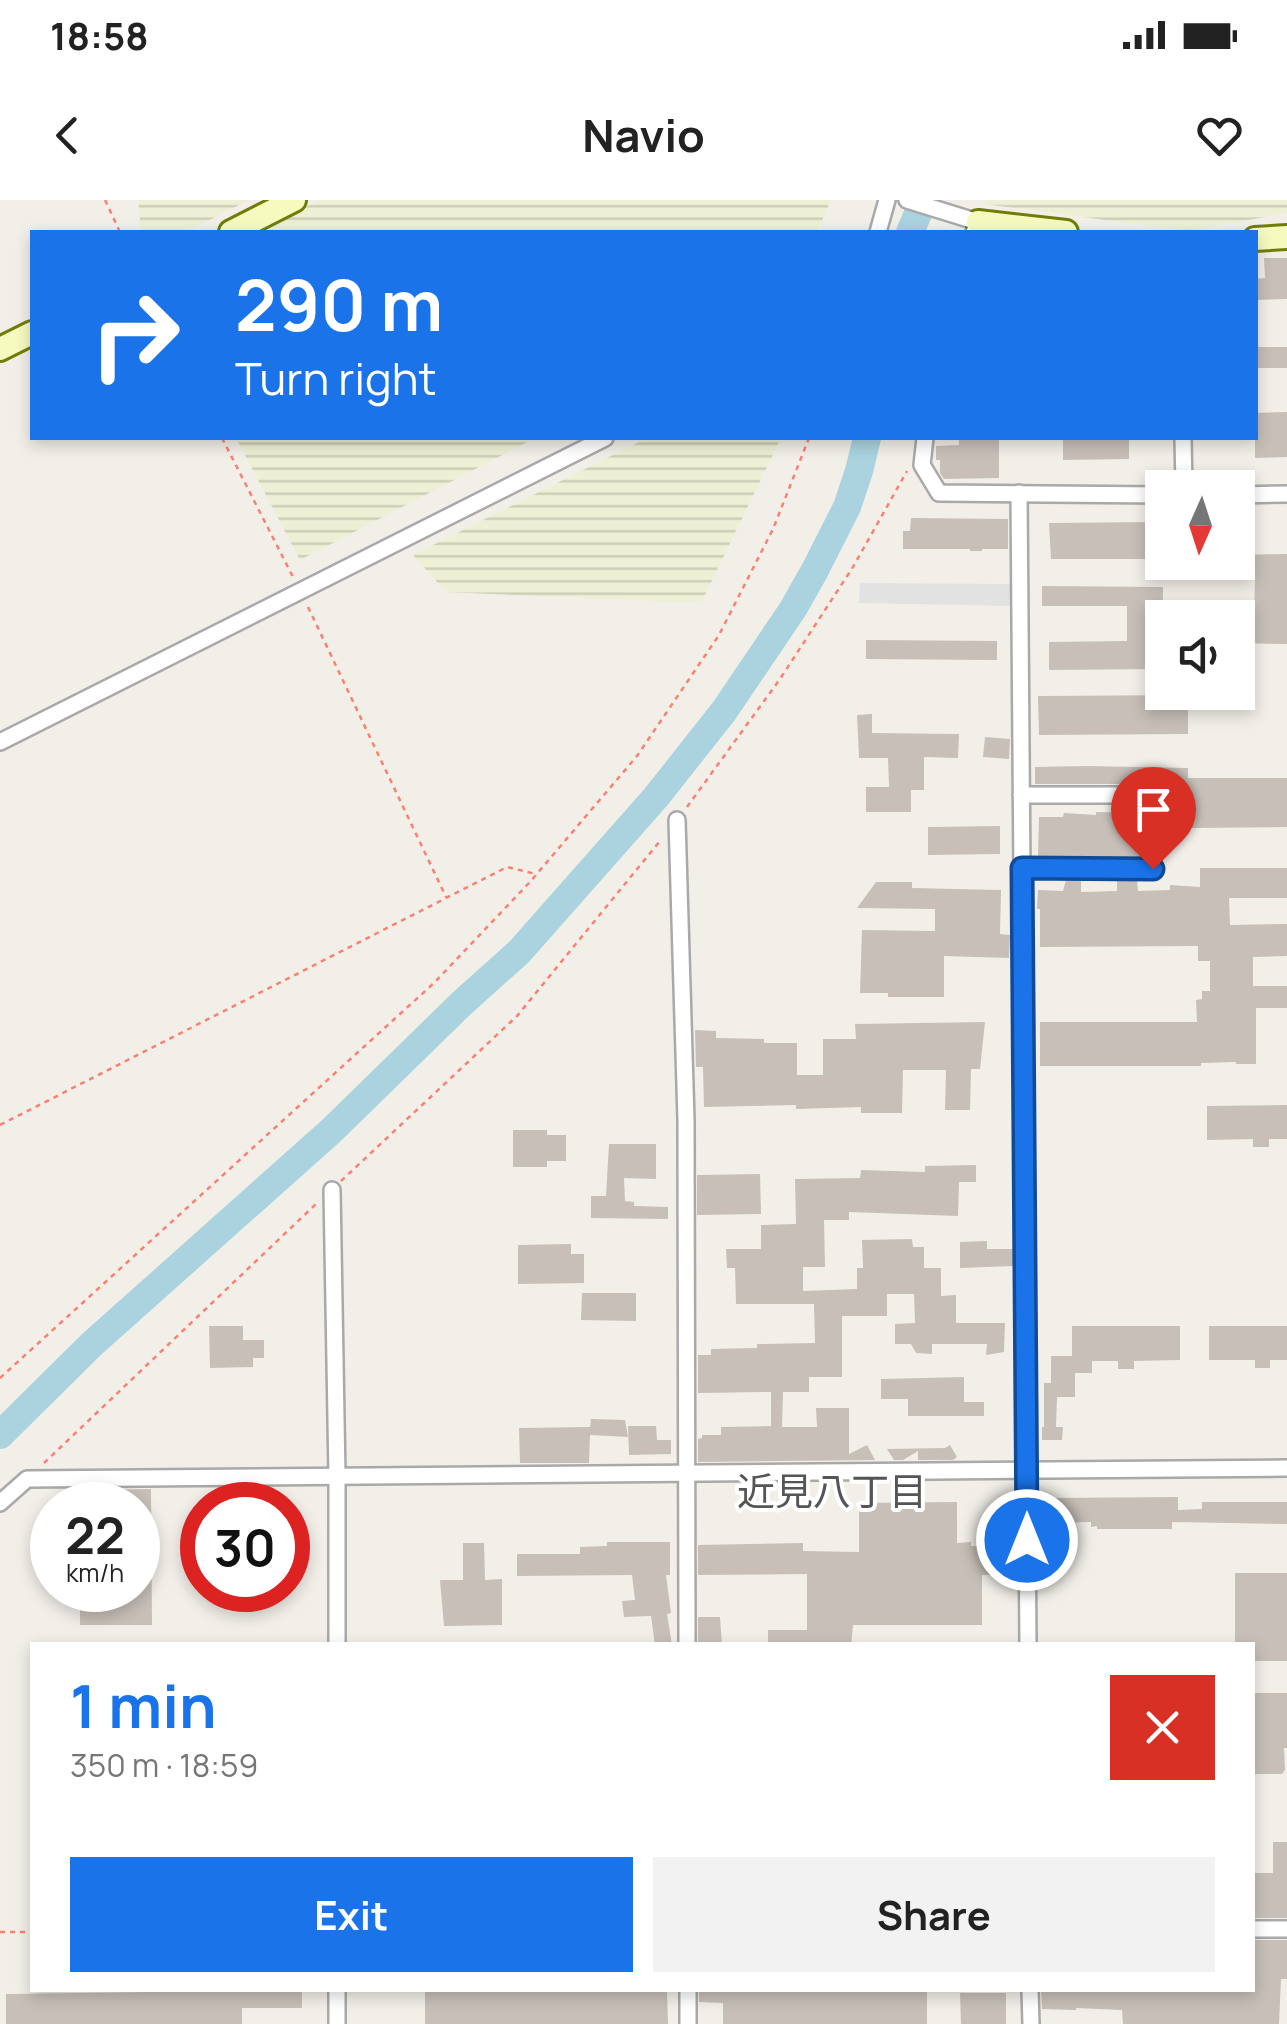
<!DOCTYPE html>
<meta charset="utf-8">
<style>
:root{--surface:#fff;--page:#f2f2f2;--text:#222;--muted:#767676;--accent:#1a73e8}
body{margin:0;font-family:Manrope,"Noto Sans JP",sans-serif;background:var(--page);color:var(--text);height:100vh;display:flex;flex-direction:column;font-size:38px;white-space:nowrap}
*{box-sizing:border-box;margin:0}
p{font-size:32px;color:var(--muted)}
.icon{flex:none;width:55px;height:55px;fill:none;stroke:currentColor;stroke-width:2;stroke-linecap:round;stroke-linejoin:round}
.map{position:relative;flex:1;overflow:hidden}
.sheet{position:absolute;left:30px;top:1442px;width:1225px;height:350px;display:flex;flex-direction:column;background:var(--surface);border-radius:0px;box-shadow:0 5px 15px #0003}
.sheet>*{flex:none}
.top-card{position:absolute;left:30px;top:30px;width:1228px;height:210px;border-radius:0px;box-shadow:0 5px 15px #0003;background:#1a73e8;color:#fff;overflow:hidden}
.needle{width:65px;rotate:183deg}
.buttons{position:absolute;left:1145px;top:270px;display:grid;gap:20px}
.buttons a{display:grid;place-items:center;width:110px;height:110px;border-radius:0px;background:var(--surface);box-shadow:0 5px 15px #0003;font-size:50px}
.speed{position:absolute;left:30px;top:1282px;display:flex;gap:20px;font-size:50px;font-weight:700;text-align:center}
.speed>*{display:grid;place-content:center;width:130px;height:130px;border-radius:50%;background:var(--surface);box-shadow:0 5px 15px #0003;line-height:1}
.speed small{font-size:25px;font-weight:400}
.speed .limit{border:15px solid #d22;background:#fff;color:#111}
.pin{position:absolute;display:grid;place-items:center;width:85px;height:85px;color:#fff;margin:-102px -42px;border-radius:50% 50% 50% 0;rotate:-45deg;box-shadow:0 0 10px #0007}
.pin .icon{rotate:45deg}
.me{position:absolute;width:110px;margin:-55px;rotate:0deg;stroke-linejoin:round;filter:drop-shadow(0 0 8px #0008)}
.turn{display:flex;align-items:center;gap:35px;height:210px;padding:0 40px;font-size:45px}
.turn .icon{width:130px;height:130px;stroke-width:2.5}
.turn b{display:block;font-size:70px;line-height:85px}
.round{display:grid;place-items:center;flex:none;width:105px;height:105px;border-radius:0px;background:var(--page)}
.summary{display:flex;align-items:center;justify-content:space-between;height:170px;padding:0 40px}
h1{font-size:60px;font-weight:700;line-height:75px;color:var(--accent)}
.action{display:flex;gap:20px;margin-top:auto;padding:20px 40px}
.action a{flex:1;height:115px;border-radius:0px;background:var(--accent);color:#fff;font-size:40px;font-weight:700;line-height:115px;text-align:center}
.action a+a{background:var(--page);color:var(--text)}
.status{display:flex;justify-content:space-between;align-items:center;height:70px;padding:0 50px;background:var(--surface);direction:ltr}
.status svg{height:28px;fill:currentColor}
header{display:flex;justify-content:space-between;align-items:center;height:130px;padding:0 40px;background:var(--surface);font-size:45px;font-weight:700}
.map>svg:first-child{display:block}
.farmland{fill:url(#farmland-rules)}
.parking{fill:#e2e2e2}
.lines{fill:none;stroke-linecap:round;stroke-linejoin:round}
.river{stroke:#aad3df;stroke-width:28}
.building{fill:#c7bfb8}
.street-casing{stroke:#a9a9a9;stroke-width:20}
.secondary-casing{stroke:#707d05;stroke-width:28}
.path{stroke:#fa8072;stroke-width:2.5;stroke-dasharray:5 5;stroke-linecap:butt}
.street{stroke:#fff;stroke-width:15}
.secondary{stroke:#f7fabf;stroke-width:22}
.route-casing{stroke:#114b97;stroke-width:25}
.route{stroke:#1a73e8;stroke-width:18}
.labels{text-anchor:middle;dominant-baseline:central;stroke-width:8;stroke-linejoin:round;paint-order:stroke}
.neighbourhood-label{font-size:38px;fill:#555;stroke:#fff}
</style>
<div class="status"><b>18:58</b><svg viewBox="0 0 49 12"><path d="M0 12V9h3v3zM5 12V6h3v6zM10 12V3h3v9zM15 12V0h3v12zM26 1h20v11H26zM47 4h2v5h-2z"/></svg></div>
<header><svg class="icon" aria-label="back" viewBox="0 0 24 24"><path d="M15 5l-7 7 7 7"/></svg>Navio<svg class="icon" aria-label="heart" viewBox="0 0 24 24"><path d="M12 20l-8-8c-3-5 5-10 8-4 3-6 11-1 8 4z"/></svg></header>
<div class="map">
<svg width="1287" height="1824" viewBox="0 0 1287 1824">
<defs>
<pattern id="farmland-rules" width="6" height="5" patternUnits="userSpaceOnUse" patternTransform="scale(2.5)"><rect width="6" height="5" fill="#eef0d5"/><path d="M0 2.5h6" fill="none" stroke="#ccceb7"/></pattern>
</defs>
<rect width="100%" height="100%" fill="#f2efe9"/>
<g class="farmland">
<path d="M 138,0 L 249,0 L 186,32 L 141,32 Z"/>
<path d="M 320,0 L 831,0 L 817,32 L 252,32 Z"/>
<path d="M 985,0 L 1287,0 L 1287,13 L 1188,31 L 984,4 Z"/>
<path d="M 236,238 L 535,238 L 300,360 Z"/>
<path d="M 647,238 L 781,238 L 701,403 L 446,392 L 413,355 Z"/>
</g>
<path class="parking" d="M 860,383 L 1012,384 L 1012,406 L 859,403 Z"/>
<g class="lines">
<g class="river">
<path d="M 910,32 L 924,0"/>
<path d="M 0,1235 L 92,1144 L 331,931 L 461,804 L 519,752 L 656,597 L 724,511 L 793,409 L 815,370 L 847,307 L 859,271 L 867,238"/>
</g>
</g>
<g class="building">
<path d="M 1264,58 L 1287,58 L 1287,99 L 1255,100 L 1255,79 L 1265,78 Z"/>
<rect x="1255" y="147" width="32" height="21"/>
<path d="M 1287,212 L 1287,257 L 1255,258 L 1255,213 Z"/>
<path d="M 959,238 L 999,238 L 999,278 L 944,279 L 940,273 L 940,260 L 936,260 L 936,246 L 959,245 Z"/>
<path d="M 1063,238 L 1129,238 L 1129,259 L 1063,260 Z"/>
<path d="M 911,318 L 1008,319 L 1008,349 L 982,349 L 982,351 L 970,351 L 970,349 L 903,349 L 903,331 L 910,331 Z"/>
<path d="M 1154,322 L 1154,329 L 1160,329 L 1162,359 L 1051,359 L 1049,323 Z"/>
<path d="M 1287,354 L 1287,444 L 1238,443 L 1238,422 L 1254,422 L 1255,376 L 1215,375 L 1215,362 L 1238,362 L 1238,355 Z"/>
<path d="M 1042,386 L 1163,387 L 1162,469 L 1049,470 L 1049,442 L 1127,441 L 1127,406 L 1042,406 Z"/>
<path d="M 866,440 L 997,441 L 997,460 L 866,459 Z"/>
<path d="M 1188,495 L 1188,534 L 1039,535 L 1038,496 Z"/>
<path d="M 872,514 L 872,533 L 959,534 L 958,558 L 924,557 L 924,590 L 911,590 L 911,612 L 866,612 L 866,587 L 889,587 L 888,558 L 859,558 L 857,515 Z"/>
<path d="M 985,537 L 1010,539 L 1009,559 L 983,557 Z"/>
<path d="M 1087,566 L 1188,568 L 1188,578 L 1287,578 L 1287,627 L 1190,628 L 1190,632 L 1164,631 L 1166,587 L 1153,584 L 1035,584 L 1035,567 Z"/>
<path d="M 1096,612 L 1142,613 L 1142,658 L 1038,658 L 1039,617 L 1063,617 L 1064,613 L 1096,615 Z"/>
<path d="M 1000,626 L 1000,654 L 928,655 L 928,627 Z"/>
<path d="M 1200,668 L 1287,668 L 1287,698 L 1229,698 L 1230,725 L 1287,724 L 1287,756 L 1253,757 L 1253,786 L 1287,786 L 1287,808 L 1256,808 L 1256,864 L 1236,864 L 1236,862 L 1201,863 L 1201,866 L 1040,866 L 1040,822 L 1197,822 L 1196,800 L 1202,799 L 1202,791 L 1210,791 L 1210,761 L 1198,761 L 1198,746 L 1040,747 L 1040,709 L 1037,709 L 1038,690 L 1063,691 L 1066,680 L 1081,680 L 1081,692 L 1117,691 L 1117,680 L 1137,680 L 1138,691 L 1170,690 L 1170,685 L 1200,687 Z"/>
<path d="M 876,682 L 912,682 L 912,688 L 1001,690 L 1000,734 L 1010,735 L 1009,758 L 944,756 L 944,797 L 888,797 L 888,793 L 860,793 L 862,730 L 935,731 L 935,709 L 857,708 Z"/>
<path d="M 985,822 L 980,869 L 971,869 L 970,910 L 945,910 L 946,870 L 903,870 L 902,913 L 861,913 L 861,907 L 796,909 L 796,905 L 704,907 L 703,867 L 696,867 L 695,830 L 716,831 L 716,838 L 764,839 L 764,843 L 797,843 L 797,875 L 823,875 L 823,839 L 856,839 L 855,824 Z"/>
<path d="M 1287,905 L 1287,939 L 1269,939 L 1269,947 L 1253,947 L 1253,939 L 1207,940 L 1207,906 Z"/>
<path d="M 513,930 L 547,930 L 547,935 L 566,935 L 566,961 L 547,961 L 547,967 L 513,967 Z"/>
<path d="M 609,944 L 656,944 L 656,979 L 624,978 L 625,1001 L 634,1002 L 634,1006 L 668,1007 L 668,1019 L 591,1018 L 591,996 L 606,996 Z"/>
<path d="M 976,965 L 976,982 L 959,982 L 958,1016 L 849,1012 L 849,1020 L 824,1020 L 825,1067 L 803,1067 L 803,1091 L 857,1089 L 857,1068 L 863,1068 L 862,1040 L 912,1039 L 913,1047 L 924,1047 L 924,1068 L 941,1068 L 941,1096 L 956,1095 L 956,1123 L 1005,1123 L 1004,1152 L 986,1155 L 987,1144 L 932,1144 L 932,1154 L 916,1153 L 911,1144 L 895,1144 L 895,1124 L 915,1123 L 914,1094 L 887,1094 L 887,1116 L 842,1116 L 842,1177 L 809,1177 L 809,1192 L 783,1192 L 782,1227 L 817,1227 L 816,1208 L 849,1208 L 849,1254 L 867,1245 L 875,1260 L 698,1262 L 698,1239 L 702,1238 L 702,1235 L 721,1235 L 721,1227 L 771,1226 L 771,1192 L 698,1193 L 698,1155 L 711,1155 L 711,1149 L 757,1148 L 757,1144 L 815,1143 L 814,1104 L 736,1104 L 735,1068 L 727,1068 L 726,1049 L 761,1049 L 761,1025 L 796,1024 L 795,979 L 860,978 L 861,970 L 925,972 L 925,966 Z"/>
<path d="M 760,974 L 761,1014 L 697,1015 L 697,975 Z"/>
<path d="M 987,1041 L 987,1049 L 1014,1049 L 1014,1066 L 960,1068 L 960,1042 Z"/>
<path d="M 571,1044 L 571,1054 L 584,1054 L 584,1083 L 518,1084 L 518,1045 Z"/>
<path d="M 582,1093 L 636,1093 L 636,1121 L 581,1120 Z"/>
<path d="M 209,1126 L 243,1126 L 243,1140 L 264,1140 L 264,1158 L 253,1158 L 253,1167 L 210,1168 Z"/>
<path d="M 1072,1126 L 1180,1126 L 1180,1160 L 1134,1161 L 1134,1169 L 1118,1169 L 1118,1161 L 1092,1161 L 1092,1173 L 1075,1173 L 1075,1197 L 1057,1197 L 1056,1227 L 1063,1227 L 1062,1240 L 1042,1240 L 1042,1227 L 1044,1227 L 1044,1183 L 1051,1183 L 1051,1156 L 1072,1156 Z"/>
<path d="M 1209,1126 L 1287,1126 L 1287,1160 L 1270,1160 L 1270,1168 L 1255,1168 L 1255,1160 L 1209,1160 Z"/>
<path d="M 964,1177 L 964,1202 L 984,1202 L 984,1216 L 908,1216 L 908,1199 L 881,1199 L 881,1179 Z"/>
<path d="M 591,1219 L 625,1220 L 628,1237 L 590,1235 L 589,1263 L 520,1263 L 519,1228 L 590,1227 Z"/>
<path d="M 628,1226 L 656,1226 L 657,1240 L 671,1240 L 671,1254 L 629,1255 Z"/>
<path d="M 950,1245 L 957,1257 L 953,1260 L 918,1260 L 918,1251 L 903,1260 L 894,1260 L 887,1249 L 945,1248 Z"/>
<path d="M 151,1289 L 152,1425 L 80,1425 L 80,1410 L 90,1410 L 90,1393 L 95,1393 L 94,1390 L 138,1390 L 138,1305 L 66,1305 L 65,1290 Z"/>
<path d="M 1178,1297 L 1178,1310 L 1202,1309 L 1202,1302 L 1287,1302 L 1287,1324 L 1172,1322 L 1172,1329 L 1097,1329 L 1097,1326 L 1091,1327 L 1091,1322 L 1041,1323 L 1041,1310 L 1047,1310 L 1047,1298 Z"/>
<path d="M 957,1302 L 957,1343 L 971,1342 L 971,1346 L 991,1347 L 991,1353 L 1009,1353 L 1009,1375 L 982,1375 L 982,1425 L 853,1425 L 851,1445 L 768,1445 L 768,1430 L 807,1430 L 807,1374 L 698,1375 L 698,1345 L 803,1343 L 803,1351 L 859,1352 L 859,1303 Z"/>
<path d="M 607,1342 L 670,1342 L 670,1375 L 666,1375 L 671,1413 L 667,1414 L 672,1445 L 655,1445 L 651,1416 L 624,1417 L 622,1401 L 635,1400 L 632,1375 L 517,1376 L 517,1354 L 580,1354 L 580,1347 L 607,1346 Z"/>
<path d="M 463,1343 L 484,1343 L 485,1380 L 502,1379 L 502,1425 L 444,1426 L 440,1380 L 463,1380 Z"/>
<path d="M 1235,1373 L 1287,1373 L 1287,1461 L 1252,1461 L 1252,1445 L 1235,1445 Z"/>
<path d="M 698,1417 L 720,1417 L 722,1445 L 698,1445 Z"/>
<path d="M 1252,1493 L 1287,1493 L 1287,1548 L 1284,1548 L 1285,1570 L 1282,1574 L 1252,1574 Z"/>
<path d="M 1273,1642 L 1287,1642 L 1287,1718 L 1252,1718 L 1252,1673 L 1273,1673 Z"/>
<path d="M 1252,1740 L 1287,1740 L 1287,1779 L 1281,1779 L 1279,1824 L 1123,1824 L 1122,1810 L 1076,1808 L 1076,1810 L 1042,1809 L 1041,1790 L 1252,1792 Z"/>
<path d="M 302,1790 L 302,1808 L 242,1808 L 242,1824 L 6,1824 L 6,1794 Z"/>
<path d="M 425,1790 L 667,1790 L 668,1824 L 425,1824 Z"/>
<path d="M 699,1790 L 927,1790 L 927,1824 L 723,1824 L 723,1803 L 699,1802 Z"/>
<path d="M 960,1793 L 1006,1793 L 1006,1824 L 961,1824 Z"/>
</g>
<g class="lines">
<defs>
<g id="street">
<path d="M 907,0 L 978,22 L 974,32"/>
<path d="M 878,32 L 887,0"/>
<path d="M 925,238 L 922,265 L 939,293 L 1162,295"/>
<path d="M 1183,238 L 1184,288"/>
<path d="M 1019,293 L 1028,1445"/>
<path d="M 1238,295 L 1287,294"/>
<path d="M 0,542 L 605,238"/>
<path d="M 1021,595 L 1153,595 L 1153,669 L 1022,669"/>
<path d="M 677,620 L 686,920 L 687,1445"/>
<path d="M 332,990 L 337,1276 L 337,1445"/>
<path d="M 0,1303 L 27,1279 L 1287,1268"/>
<path d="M 1252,1729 L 1287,1729"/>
<path d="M 337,1790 L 337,1824"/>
<path d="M 688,1790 L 688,1824"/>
<path d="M 1030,1790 L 1031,1824"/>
</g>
<g id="secondary">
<path d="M 978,22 L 1066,32"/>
<path d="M 231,32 L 294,0"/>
<path d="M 1255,39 L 1287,37"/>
<path d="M 0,149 L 32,133"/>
</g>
</defs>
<use href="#street" class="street-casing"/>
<use href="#secondary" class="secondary-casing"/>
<g class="path">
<path d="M 105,0 L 120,32"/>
<path d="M 222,238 L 293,377"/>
<path d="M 308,407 L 446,697"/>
<path d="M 687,607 L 780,479 L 853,367 L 907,271"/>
<path d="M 0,925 L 507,667 L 536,674"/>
<path d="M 341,981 L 517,816 L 660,641"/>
<path d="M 0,1178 L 434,783 L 530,682 L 637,556 L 719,435 L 773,329 L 809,238"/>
<path d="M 44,1263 L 317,1003"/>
<path d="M 0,1732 L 32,1732"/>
</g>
<use href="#street" class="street"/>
<use href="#secondary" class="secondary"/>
</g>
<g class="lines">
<defs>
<path id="route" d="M 1027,1340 L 1022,668 L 1153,669"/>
</defs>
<use href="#route" class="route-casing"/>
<use href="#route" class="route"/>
</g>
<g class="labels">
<g class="neighbourhood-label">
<text x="832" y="1290">近見八丁目</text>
</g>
</g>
</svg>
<div class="buttons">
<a><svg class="needle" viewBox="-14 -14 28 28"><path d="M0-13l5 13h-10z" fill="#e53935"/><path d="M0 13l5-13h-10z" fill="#767676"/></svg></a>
<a><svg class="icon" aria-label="sound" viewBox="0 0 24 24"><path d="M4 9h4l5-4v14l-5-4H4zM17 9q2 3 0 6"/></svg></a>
</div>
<div class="speed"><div>22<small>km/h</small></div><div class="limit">30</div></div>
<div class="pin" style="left:1153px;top:669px;background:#d93025"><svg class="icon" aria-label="arrive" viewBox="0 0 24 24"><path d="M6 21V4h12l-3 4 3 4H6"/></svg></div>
<svg class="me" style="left:1027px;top:1340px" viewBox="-20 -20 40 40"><circle r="17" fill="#1a73e8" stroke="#fff" stroke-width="3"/><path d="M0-11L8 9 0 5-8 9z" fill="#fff"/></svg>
<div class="top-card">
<div class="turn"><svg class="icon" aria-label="right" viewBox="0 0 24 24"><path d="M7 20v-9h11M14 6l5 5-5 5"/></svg><div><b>290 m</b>Turn right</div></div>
</div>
<section class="sheet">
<div class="summary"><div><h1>1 min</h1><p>350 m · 18:59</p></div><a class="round" style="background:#d93025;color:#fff"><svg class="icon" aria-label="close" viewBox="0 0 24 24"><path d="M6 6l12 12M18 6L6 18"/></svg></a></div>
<div class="action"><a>Exit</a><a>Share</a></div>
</section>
</div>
